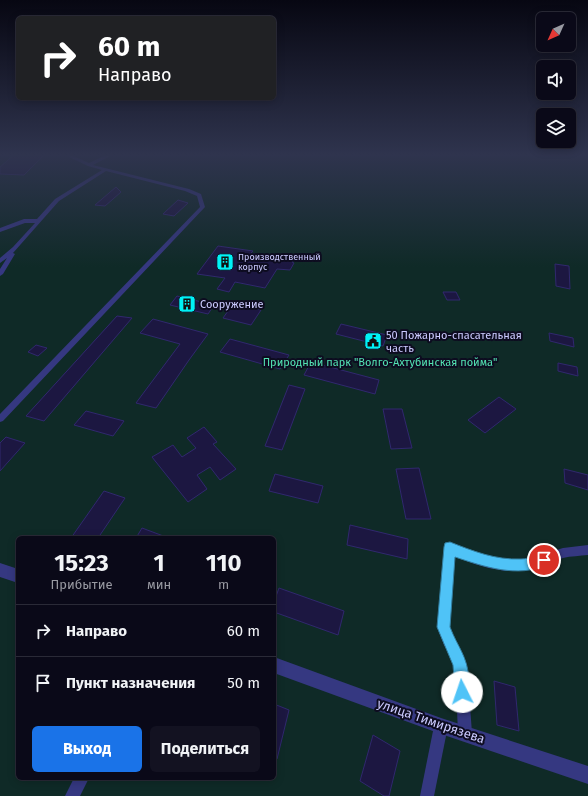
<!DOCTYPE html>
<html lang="ru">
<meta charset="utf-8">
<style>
:root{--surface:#0a0918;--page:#131221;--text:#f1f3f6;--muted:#999aa2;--line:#2a2a37;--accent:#1a73e8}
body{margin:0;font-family:"Fira Sans",sans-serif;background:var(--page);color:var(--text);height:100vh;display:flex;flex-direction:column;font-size:15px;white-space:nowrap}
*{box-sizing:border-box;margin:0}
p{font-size:13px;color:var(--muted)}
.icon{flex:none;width:22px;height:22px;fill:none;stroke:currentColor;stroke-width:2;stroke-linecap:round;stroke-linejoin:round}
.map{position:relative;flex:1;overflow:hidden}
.side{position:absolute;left:16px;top:536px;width:260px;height:244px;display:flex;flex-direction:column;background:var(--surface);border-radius:6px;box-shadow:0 2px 10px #0003,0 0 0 1px var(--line)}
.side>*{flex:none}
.banner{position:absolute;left:16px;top:16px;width:260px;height:84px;border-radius:6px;box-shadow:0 2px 10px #0003,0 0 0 1px var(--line);background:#202124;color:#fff;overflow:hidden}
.needle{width:26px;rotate:225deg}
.buttons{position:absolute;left:536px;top:12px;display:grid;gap:8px}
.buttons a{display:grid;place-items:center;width:40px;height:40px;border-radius:6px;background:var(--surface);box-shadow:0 2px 10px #0003,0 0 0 1px var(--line);font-size:20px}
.pin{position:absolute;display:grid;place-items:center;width:34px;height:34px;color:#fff;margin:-17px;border:2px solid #fff;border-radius:50%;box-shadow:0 1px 4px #0007}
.me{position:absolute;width:44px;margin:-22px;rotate:356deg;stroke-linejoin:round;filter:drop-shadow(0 0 3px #0008)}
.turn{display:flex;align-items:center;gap:14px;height:84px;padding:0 16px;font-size:18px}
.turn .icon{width:52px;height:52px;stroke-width:2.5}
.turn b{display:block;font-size:28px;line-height:34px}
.eta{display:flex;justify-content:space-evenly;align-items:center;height:68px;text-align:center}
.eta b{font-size:24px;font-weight:700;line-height:28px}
.cta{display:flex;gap:8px;margin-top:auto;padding:8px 16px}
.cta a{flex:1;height:46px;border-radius:6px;background:var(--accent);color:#fff;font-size:16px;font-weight:700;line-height:46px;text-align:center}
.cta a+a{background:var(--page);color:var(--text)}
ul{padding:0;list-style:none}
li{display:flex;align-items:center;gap:12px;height:52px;padding:0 16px;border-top:1px solid var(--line)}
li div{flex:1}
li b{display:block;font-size:15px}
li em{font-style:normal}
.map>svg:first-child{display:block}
.green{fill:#0f2a27;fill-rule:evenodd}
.building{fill:#1c1741;stroke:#30286e}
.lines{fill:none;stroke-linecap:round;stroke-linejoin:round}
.minor{fill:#353881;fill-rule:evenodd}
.tertiary{fill:#353881;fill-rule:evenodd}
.route{fill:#4fc3f7;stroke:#337fa1}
.labels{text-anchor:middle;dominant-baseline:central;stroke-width:4;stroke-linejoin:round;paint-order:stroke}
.far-poi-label{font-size:9px;fill:#cccbff;stroke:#0d0c20;text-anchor:start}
.poi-label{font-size:11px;fill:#cccbff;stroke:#0d0c20;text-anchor:start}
.park-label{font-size:11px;fill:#53e3b3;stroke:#0d0c20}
.near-street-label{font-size:13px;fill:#cccbff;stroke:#0d0c20}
</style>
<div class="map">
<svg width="588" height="796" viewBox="0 0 588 796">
<rect width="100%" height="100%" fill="#0d0c20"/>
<path class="green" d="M 0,155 L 588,155 L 588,796 L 0,796 ZM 18,538 L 274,538 L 274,778 L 18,778 Z"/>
<g class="building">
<path d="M 14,155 L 44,155 L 24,175 L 0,174 L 0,167 Z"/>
<path d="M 116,187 L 121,192 L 105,206 L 95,205 Z"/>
<path d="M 178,200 L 188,203 L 174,216 L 163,214 Z"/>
<path d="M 218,246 L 253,251 L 251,253 L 293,261 L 292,262 L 294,263 L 290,270 L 277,269 L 265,288 L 235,282 L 229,292 L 217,289 L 225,278 L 197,274 Z"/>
<path d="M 555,264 L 569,266 L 570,289 L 556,286 Z"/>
<path d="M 443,292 L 456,292 L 460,300 L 447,300 Z"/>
<path d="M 177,296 L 214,305 L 208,314 L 170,305 Z"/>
<path d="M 233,304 L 261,310 L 251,325 L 223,318 Z"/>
<path d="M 117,316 L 132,318 L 44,421 L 26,416 Z"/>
<path d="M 153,319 L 208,334 L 189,360 L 156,408 L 136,403 L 180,344 L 140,333 Z"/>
<path d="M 341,324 L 387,335 L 383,346 L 336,334 Z"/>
<path d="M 549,333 L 573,338 L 574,347 L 550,341 Z"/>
<path d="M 230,339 L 289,355 L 280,369 L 220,352 Z"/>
<path d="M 36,345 L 47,348 L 38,356 L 28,352 Z"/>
<path d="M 311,362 L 379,380 L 375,394 L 304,375 Z"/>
<path d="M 558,363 L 577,367 L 578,376 L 558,371 Z"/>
<path d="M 289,385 L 305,389 L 282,450 L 265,446 Z"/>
<path d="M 499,397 L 516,409 L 485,433 L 468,420 Z"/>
<path d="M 383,409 L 402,409 L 412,448 L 391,449 Z"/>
<path d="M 86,411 L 124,421 L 113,436 L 74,425 Z"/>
<path d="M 204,427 L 217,442 L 213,444 L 236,469 L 220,480 L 210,467 L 197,475 L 207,489 L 188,502 L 152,457 L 173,445 L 182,457 L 196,448 L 187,438 Z"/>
<path d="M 6,437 L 25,443 L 0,471 L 0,443 Z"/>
<path d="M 419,468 L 431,519 L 406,519 L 396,469 Z"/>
<path d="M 564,469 L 588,475 L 588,490 L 565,483 Z"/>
<path d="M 275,474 L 323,486 L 318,503 L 269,491 Z"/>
<path d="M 104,491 L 125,498 L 98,538 L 71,538 Z"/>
<path d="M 350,525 L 408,539 L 407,559 L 347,545 Z"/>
<path d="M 142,528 L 166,537 L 166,538 L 136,538 Z"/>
<path d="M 279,588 L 344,611 L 338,635 L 274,612 L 274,602 Z"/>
<path d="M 494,681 L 515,687 L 519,731 L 497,725 Z"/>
<path d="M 274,704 L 289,710 L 277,759 L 274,759 Z"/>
<path d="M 373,735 L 400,751 L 389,796 L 384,796 L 360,781 Z"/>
</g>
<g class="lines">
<g class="minor">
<path d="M 65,155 L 71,155 L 89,163 L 106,155 L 112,155 L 93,165 L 189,189 L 201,194 L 205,207 L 3,421 L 0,422 L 0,414 L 200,207 L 197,196 L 185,191 L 106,171 L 59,201 L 13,253 L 15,254 L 3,274 L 0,276 L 0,269 L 7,258 L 0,263 L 0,258 L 13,247 L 35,223 L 25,223 L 0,232 L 0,228 L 24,219 L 37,219 L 55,199 L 102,170 L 88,166 Z"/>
<path d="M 450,542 L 475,553 L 493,558 L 512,560 L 527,559 L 563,548 L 588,545 L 588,555 C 580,556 571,556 563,558 C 551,562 540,567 527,570 C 503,574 477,566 455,556 L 449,627 L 453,637 L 459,647 L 467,665 L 472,733 L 470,738 L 465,740 L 460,738 L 458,733 L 455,665 L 451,655 L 444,645 L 437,627 L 445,547 L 446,543 Z"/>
<path d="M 441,719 L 446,721 L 448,726 L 434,796 L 420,796 L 434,726 L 436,721 Z"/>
<path d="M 74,778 L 89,778 L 80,796 L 65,796 Z"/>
</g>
<g class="tertiary">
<path d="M 0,563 L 18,569 L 18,583 L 0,577 Z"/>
<path d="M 274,657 L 441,718 L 588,766 L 588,784 L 441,734 L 274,673 Z"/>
</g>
</g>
<linearGradient id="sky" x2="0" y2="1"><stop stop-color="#070712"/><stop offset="0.58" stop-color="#2f344e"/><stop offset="1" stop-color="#2f344e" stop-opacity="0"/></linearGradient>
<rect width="588" height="267" fill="url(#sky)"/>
<path class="route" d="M 450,542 C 473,551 495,560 521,559 C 530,559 539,553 548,556 L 550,560 L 548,565 C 517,578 485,567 455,557 L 450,627 C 458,648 467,655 469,679 C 469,686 470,691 467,698 L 462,700 L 457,698 L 455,692 L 453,665 L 437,627 L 444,547 L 445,543 Z"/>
<defs>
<symbol id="building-square" viewBox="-11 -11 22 22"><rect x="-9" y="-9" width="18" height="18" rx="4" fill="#00f2f6" stroke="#0d0c20"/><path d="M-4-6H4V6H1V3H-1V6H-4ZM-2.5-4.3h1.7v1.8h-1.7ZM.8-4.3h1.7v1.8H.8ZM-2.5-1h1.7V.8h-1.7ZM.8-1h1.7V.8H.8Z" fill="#111"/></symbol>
<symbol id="civic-square" viewBox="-11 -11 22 22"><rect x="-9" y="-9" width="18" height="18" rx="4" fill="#00f2f6" stroke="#0d0c20"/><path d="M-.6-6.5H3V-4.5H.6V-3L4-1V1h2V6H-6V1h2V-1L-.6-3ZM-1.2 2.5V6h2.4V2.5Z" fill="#111"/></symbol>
</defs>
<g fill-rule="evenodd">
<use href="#building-square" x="215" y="252" width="20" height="20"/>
<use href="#building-square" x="177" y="294" width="20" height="20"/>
<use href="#civic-square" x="363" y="331" width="20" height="20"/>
</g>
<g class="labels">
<g class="far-poi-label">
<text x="238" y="257">Производственный<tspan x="238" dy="10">корпус</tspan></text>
</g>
<g class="poi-label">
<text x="200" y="304">Сооружение</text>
<text x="386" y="335">50 Пожарно-спасательная<tspan x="386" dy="13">часть</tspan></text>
</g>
<g class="park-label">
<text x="380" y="362">Природный парк "Волго-Ахтубинская пойма"</text>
</g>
<g class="near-street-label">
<text transform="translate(431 721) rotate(19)">улица Тимирязева</text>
</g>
</g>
</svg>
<div class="buttons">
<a><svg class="needle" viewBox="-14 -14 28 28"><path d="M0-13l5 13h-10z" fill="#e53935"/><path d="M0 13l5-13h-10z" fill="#999aa2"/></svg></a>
<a><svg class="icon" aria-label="sound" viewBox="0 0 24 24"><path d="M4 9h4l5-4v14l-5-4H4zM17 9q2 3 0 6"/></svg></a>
<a><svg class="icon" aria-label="layers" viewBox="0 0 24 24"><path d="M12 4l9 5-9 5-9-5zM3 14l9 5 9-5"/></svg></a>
</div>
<div class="pin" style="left:544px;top:560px;background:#d93025"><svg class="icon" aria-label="arrive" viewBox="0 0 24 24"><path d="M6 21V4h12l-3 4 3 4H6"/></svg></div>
<svg class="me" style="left:462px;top:692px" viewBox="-20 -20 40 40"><circle r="19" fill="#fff"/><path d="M0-13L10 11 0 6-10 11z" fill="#4fc3f7"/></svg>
<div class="banner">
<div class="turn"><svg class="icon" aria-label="right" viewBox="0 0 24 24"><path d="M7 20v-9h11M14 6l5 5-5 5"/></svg><div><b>60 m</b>Направо</div></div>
</div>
<section class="side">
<div class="eta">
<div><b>15:23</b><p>Прибытие</p></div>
<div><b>1</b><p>мин</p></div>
<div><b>110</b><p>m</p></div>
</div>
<ul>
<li><svg class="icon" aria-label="right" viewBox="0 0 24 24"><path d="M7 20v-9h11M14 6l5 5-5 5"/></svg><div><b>Направо</b></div><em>60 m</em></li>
<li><svg class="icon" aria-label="arrive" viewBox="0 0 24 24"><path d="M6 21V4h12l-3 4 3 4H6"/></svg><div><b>Пункт назначения</b></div><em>50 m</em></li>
</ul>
<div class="cta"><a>Выход</a><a>Поделиться</a></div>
</section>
</div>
